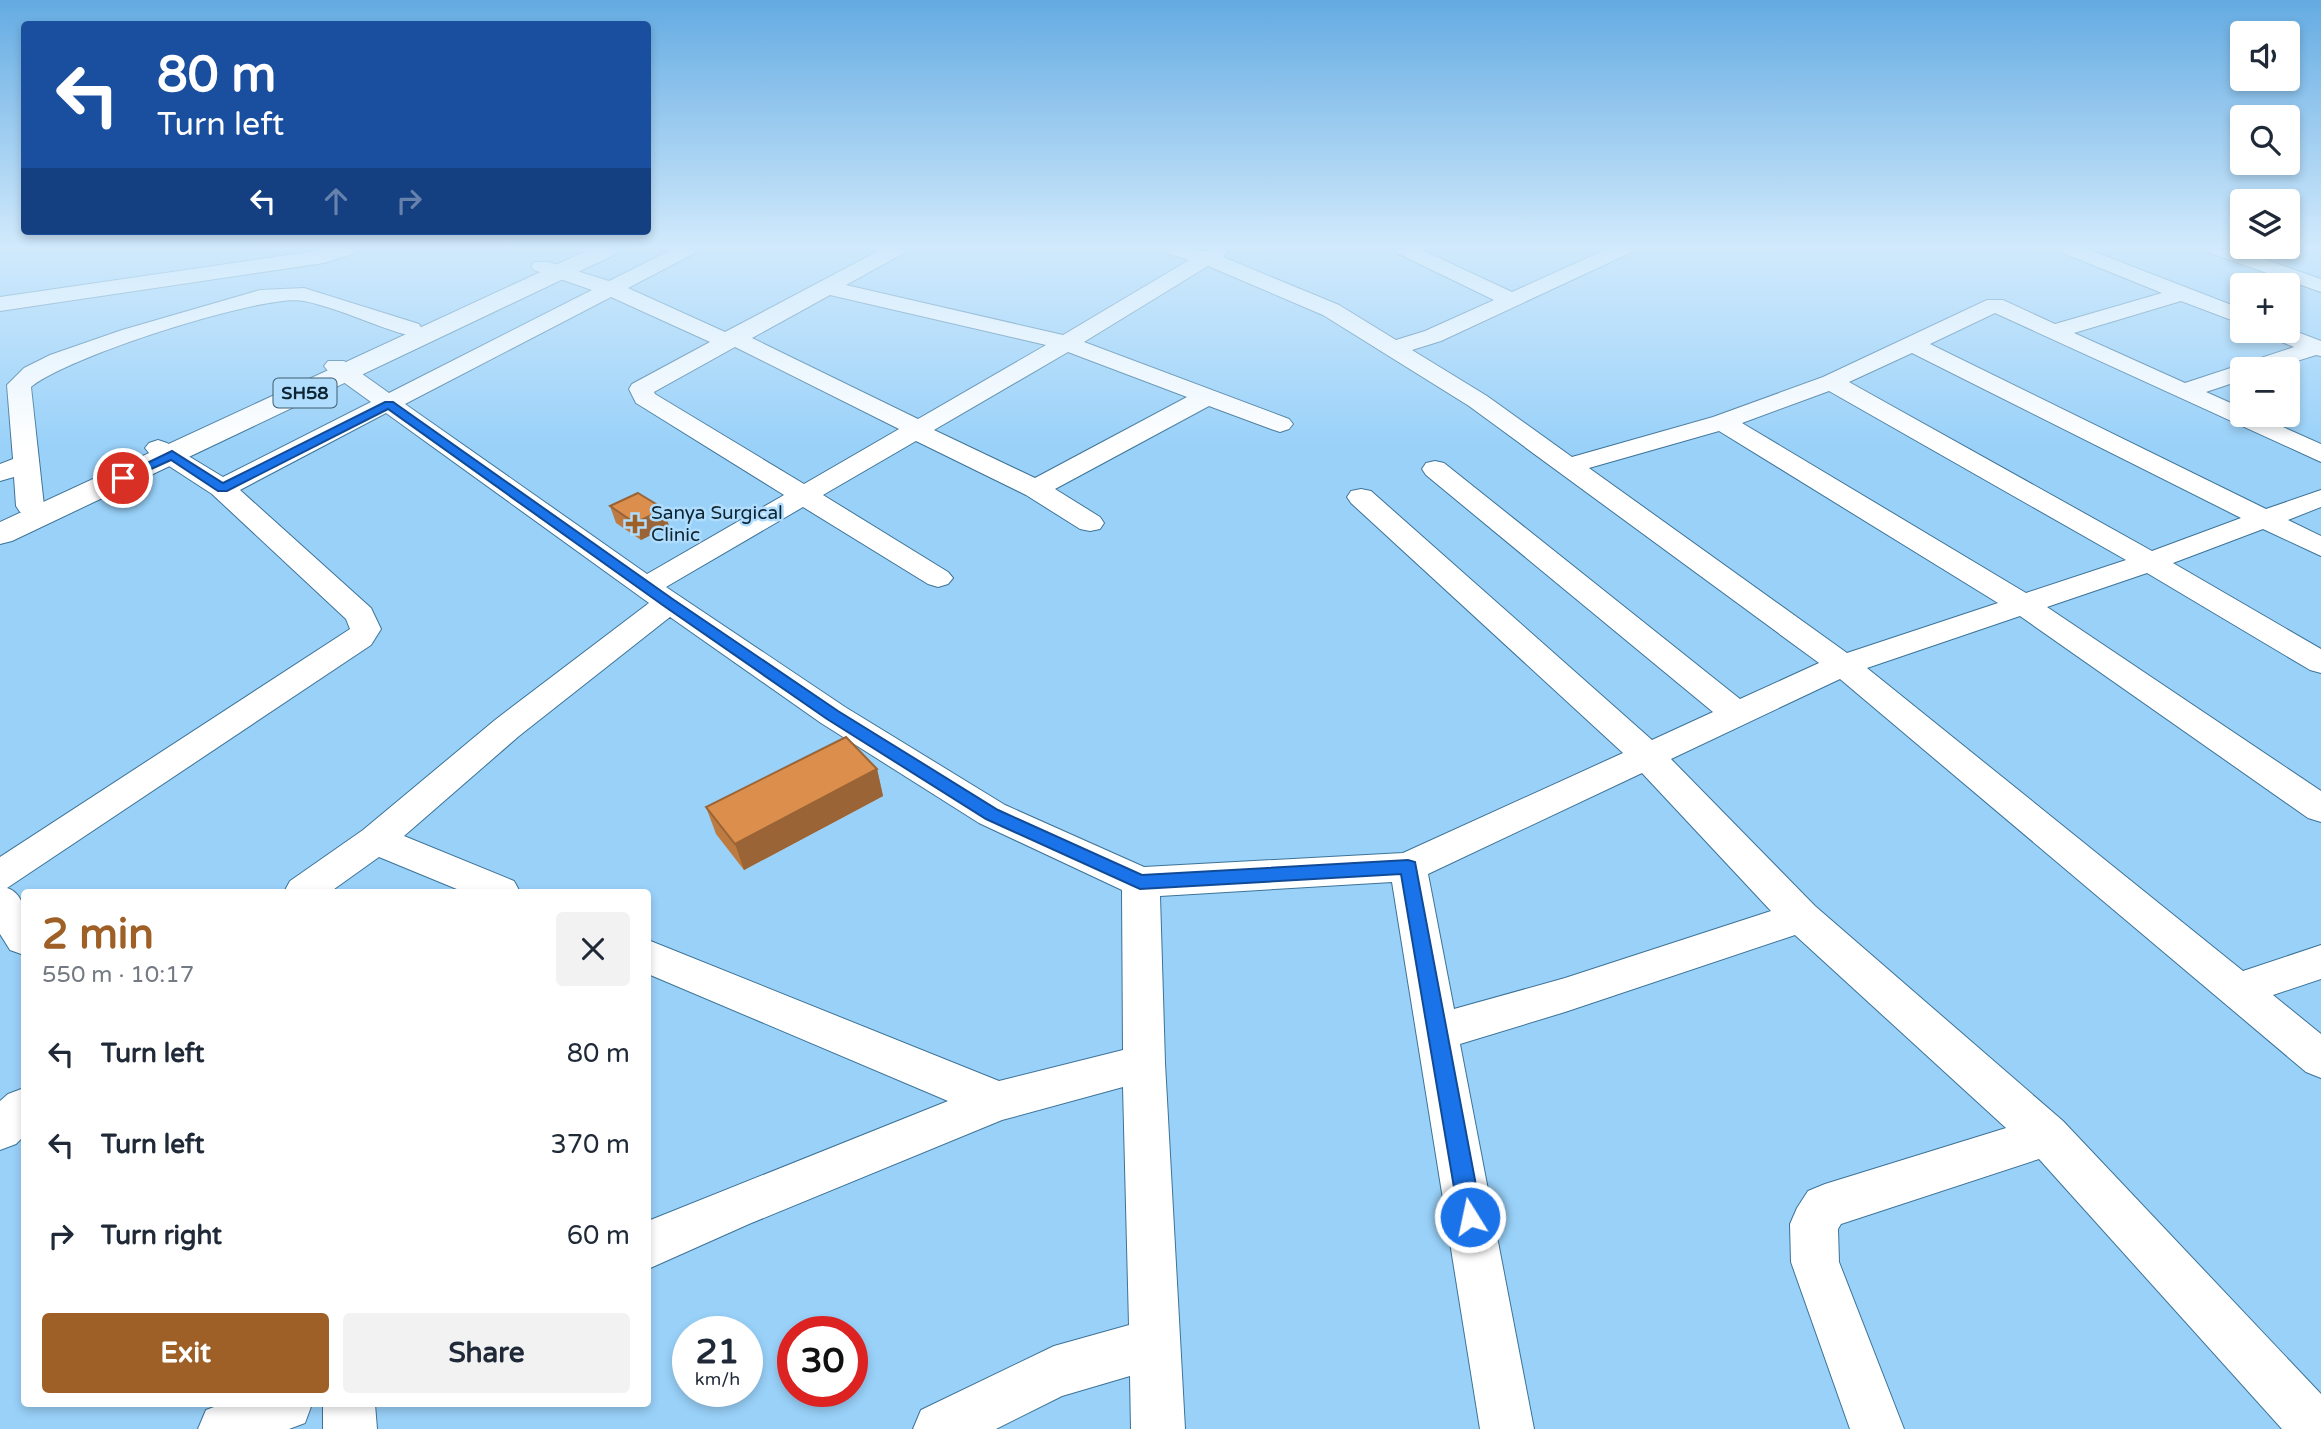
<!DOCTYPE html>
<meta charset="utf-8">
<style>
:root{--surface:#fff;--page:#f2f2f3;--text:#1f2937;--muted:#747a83;--accent:#9e6026}
body{margin:0;font-family:"Varela Round",sans-serif;background:var(--page);color:var(--text);height:100vh;display:flex;flex-direction:column;font-size:26px;white-space:nowrap}
*{box-sizing:border-box;margin:0}
p{font-size:23px;color:var(--muted)}
.icon{flex:none;width:38px;height:38px;fill:none;stroke:currentColor;stroke-width:2;stroke-linecap:round;stroke-linejoin:round}
.map{position:relative;flex:1;overflow:hidden}
.sheet{position:absolute;left:21px;top:889px;width:630px;height:518px;display:flex;flex-direction:column;background:var(--surface);border-radius:7px;box-shadow:0 4px 10px #0003}
.sheet>*{flex:none}
.guide{position:absolute;left:21px;top:21px;width:630px;height:214px;border-radius:7px;box-shadow:0 4px 10px #0003;background:#1a4fa0;color:#fff;overflow:hidden}
.tools{position:absolute;left:2230px;top:21px;display:grid;gap:14px}
.tools a{display:grid;place-items:center;width:70px;height:70px;border-radius:7px;background:var(--surface);box-shadow:0 4px 10px #0003;font-size:35px}
.speed{position:absolute;left:672px;top:1316px;display:flex;gap:14px;font-size:35px;font-weight:700;text-align:center}
.speed>*{display:grid;place-content:center;width:91px;height:91px;border-radius:50%;background:var(--surface);box-shadow:0 4px 10px #0003;line-height:1}
.speed small{font-size:18px;font-weight:400}
.speed .limit{border:10px solid #d22;background:#fff;color:#111}
.pin{position:absolute;display:grid;place-items:center;width:60px;height:60px;color:#fff;margin:-30px;border:4px solid #fff;border-radius:50%;box-shadow:0 2px 7px #0007}
.me{position:absolute;width:77px;margin:-38px;rotate:350deg;stroke-linejoin:round;filter:drop-shadow(0 0 5px #0008)}
.turn{display:flex;align-items:center;gap:24px;height:147px;padding:0 21px;font-size:32px}
.turn .icon{width:91px;height:91px;stroke-width:2.5}
.turn b{display:block;font-size:49px;line-height:60px}
.lanes{display:flex;align-items:center;height:66px;padding:0 21px;background:#0003;justify-content:center;gap:35px;direction:ltr}
.lanes .off{opacity:.35}
.round{display:grid;place-items:center;flex:none;width:74px;height:74px;border-radius:7px;background:var(--page)}
.summary{display:flex;align-items:center;justify-content:space-between;height:119px;padding:0 21px}
h1{font-size:42px;font-weight:700;line-height:52px;color:var(--accent)}
.cta{display:flex;gap:14px;margin-top:auto;padding:14px 21px}
.cta a{flex:1;height:80px;border-radius:7px;background:var(--accent);color:#fff;font-size:28px;font-weight:700;line-height:80px;text-align:center}
.cta a+a{background:var(--page);color:var(--text)}
ul{padding:0;list-style:none}
li{display:flex;align-items:center;gap:21px;height:91px;padding:0 21px}
li div{flex:1}
li b{display:block;font-size:26px}
li em{font-style:normal}
.map>svg:first-child{display:block}
.lines{fill:none;stroke-linecap:round;stroke-linejoin:round}
.minor-casing{stroke:#3d7397;stroke-width:2}
.major-casing{stroke:#3d7397;stroke-width:2}
.minor{fill:#fff;fill-rule:evenodd}
.major{fill:#fff;fill-rule:evenodd}
.wall{fill:#bd7b42}
.shaded-wall{fill:#9a6436}
.building{fill:#dc8f4d;stroke:#9a6436;stroke-width:2}
.route{fill:#1a73e8;stroke:#114b97;stroke-width:2}
.poi-dot{fill:#9e6026;stroke:#b0ddfd;stroke-width:2.5}
.labels{text-anchor:middle;dominant-baseline:central;stroke-width:5;stroke-linejoin:round;paint-order:stroke}
.shield{fill:#b0ddfd;stroke:#3e5c6f;stroke-width:2}
.shield-label{font-size:18px;font-weight:bold;fill:#0d2432}
.poi-label{font-size:19px;fill:#0d2432;stroke:#b0ddfd;text-anchor:start}
</style>
<div class="map">
<svg width="2321" height="1429" viewBox="0 0 2321 1429">
<rect width="100%" height="100%" fill="#99d1f9"/>
<g class="lines">
<defs>
<g id="minor">
<path d="M 329,249 L 358,249 L 355,253 L 324,263 L 0,311 L 0,297 Z"/>
<path d="M 673,249 L 698,249 L 695,253 L 628,288 L 725,332 L 882,249 L 907,249 L 904,253 L 846,285 L 1063,335 L 1189,260 L 1167,253 L 1164,249 L 1203,251 L 1227,249 L 1228,251 L 1223,257 L 1339,305 L 1396,340 L 1425,331 L 1494,300 L 1397,253 L 1394,249 L 1420,249 L 1512,292 L 1607,249 L 1633,249 L 1630,253 L 1441,341 L 1412,350 L 1487,396 L 1572,457 L 1713,417 L 1823,377 L 1987,300 L 2003,300 L 2055,324 L 2162,293 L 2063,253 L 2060,249 L 2087,249 L 2242,309 L 2242,324 L 2181,301 L 2074,333 L 2185,383 L 2294,347 L 2267,336 L 2264,331 L 2287,331 L 2287,328 L 2321,341 L 2321,356 L 2316,355 L 2272,369 L 2242,369 L 2242,380 L 2206,392 L 2242,408 L 2242,415 L 2256,415 L 2321,444 L 2321,462 L 1995,313 L 1930,344 L 2266,509 L 2321,490 L 2321,507 L 2288,520 L 2321,536 L 2321,556 L 2263,529 L 2173,563 L 2321,649 L 2321,673 L 2310,670 L 2147,573 L 2047,607 L 2321,791 L 2321,822 L 2308,818 L 2020,616 L 1867,668 L 2243,971 L 2321,945 L 2321,979 L 2273,995 L 2321,1034 L 2321,1078 L 2306,1072 L 1840,679 L 1671,759 L 1815,906 L 2063,1121 L 2321,1394 L 2321,1429 L 2282,1429 L 2039,1159 L 1841,1224 L 1838,1229 L 1839,1262 L 1904,1429 L 1850,1429 L 1791,1262 L 1790,1224 L 1797,1208 L 1808,1191 L 1825,1184 L 2006,1128 L 1795,935 L 1565,1012 L 1460,1044 L 1534,1429 L 1480,1429 L 1392,882 L 1160,896 L 1165,1063 L 1185,1429 L 1131,1429 L 1130,1376 L 1062,1396 L 996,1429 L 913,1429 L 921,1410 L 1054,1346 L 1129,1325 L 1123,1087 L 1002,1120 L 749,1224 L 648,1269 L 648,1221 L 948,1101 L 648,974 L 648,940 L 999,1081 L 1123,1050 L 1122,890 L 979,823 L 821,723 L 670,617 L 519,736 L 404,836 L 514,881 L 520,892 L 464,892 L 379,857 L 330,892 L 284,892 L 290,881 L 363,830 L 495,720 L 649,603 L 386,413 L 240,490 L 371,608 L 381,629 L 371,645 L 7,888 C 32,896 24,935 24,955 L 10,950 L 0,934 L 0,857 L 350,629 L 346,619 L 212,494 L 149,453 L 145,448 L 149,443 L 158,440 L 167,443 L 223,477 L 371,402 L 328,371 L 324,366 L 328,361 L 344,361 L 389,393 L 592,290 L 534,270 L 531,266 L 534,262 L 548,262 L 609,281 ZM 1208,266 L 1323,315 L 1469,406 L 1819,663 L 1740,699 L 1444,463 L 1435,461 L 1426,463 L 1422,469 L 1426,475 L 1713,712 L 1652,740 L 1371,491 L 1361,489 L 1351,491 L 1347,497 L 1351,503 L 1623,753 L 1403,853 L 1144,867 L 1005,805 L 845,707 L 666,587 L 803,507 L 928,584 L 938,587 L 948,584 L 953,578 L 948,572 L 823,495 L 916,441 L 1026,495 L 1080,529 L 1090,531 L 1100,529 L 1104,523 L 1100,517 L 1055,489 L 1209,406 L 1271,429 L 1280,432 L 1289,429 L 1293,424 L 1289,419 L 1084,342 ZM 830,295 L 1046,345 L 918,419 L 752,338 ZM 611,297 L 710,342 L 632,384 L 629,389 L 636,403 L 784,495 L 647,574 L 405,404 ZM 735,347 L 899,429 L 804,484 L 655,394 L 654,392 ZM 1068,352 L 1187,397 L 1035,478 L 934,430 ZM 1912,353 L 2241,518 L 2152,551 L 1849,382 ZM 1829,391 L 2126,560 L 2026,593 L 1742,423 ZM 1719,431 L 1998,603 L 1847,653 L 1589,468 ZM 1642,773 L 1771,911 L 1565,978 L 1454,1009 L 1428,874 Z"/>
<path d="M 2207,249 L 2235,249 L 2321,279 L 2321,292 L 2210,253 Z"/>
<path d="M 304,288 L 419,324 L 422,329 L 419,334 L 411,336 C 375,327 340,308 304,301 C 263,293 64,358 31,387 L 44,506 L 40,512 L 30,514 L 20,512 L 16,506 L 14,477 L 0,481 L 0,464 L 13,459 L 7,385 L 24,368 L 50,355 L 122,330 L 260,290 Z"/>
<path d="M 24,1088 L 24,1136 L 16,1144 L 0,1150 L 0,1101 L 8,1094 Z"/>
<path d="M 222,1404 L 312,1404 L 305,1423 L 289,1429 L 198,1429 L 206,1410 Z"/>
<path d="M 323,1404 L 375,1404 L 377,1429 L 323,1429 Z"/>
</g>
<path id="major" d="M 590,249 L 620,249 L 616,254 L 12,541 L 0,544 L 0,522 Z"/>
</defs>
<use href="#minor" class="minor-casing"/>
<use href="#major" class="major-casing"/>
<use href="#minor" class="minor"/>
<use href="#major" class="major"/>
</g>
<g class="wall">
<path d="M 610,506 L 669,526 L 641,540 L 616,523 Z"/>
<path d="M 877,769 L 883,796 L 744,870 L 716,834 L 706,807 Z"/>
</g>
<g class="shaded-wall">
<path d="M 664,509 L 669,526 L 641,540 L 635,523 Z"/>
<path d="M 877,769 L 883,796 L 744,870 L 735,844 Z"/>
</g>
<g class="building">
<path d="M 638,493 L 664,509 L 635,523 L 610,506 Z"/>
<path d="M 846,737 L 877,769 L 735,844 L 706,807 Z"/>
</g>
<linearGradient id="sky" x2="0" y2="1"><stop stop-color="#64abe2"/><stop offset="0.55" stop-color="#d1eafc"/><stop offset="1" stop-color="#d1eafc" stop-opacity="0"/></linearGradient>
<rect width="2321" height="449" fill="url(#sky)"/>
<path class="route" d="M 385,402 L 393,402 L 674,600 L 838,711 L 998,810 L 1142,875 L 1408,860 L 1415,862 L 1482,1217 L 1478,1225 L 1470,1228 L 1462,1225 L 1459,1217 L 1401,874 L 1140,889 L 986,819 L 827,719 L 664,606 L 388,409 L 227,491 L 218,491 L 171,460 L 127,480 L 123,481 L 116,478 L 172,451 L 223,483 Z"/>
<path class="poi-dot" d="M631.5 513.5h7v7h7v7h-7v7h-7v-7h-7v-7h7z"/>
<g class="labels">
<rect class="shield" x="273.5" y="378.5" width="63" height="29" rx="5"/>
<g class="shield-label">
<text x="305" y="393">SH58</text>
</g>
<g class="poi-label">
<text x="651" y="513">Sanya Surgical<tspan x="651" dy="22">Clinic</tspan></text>
</g>
</g>
</svg>
<div class="tools">
<a><svg class="icon" aria-label="sound" viewBox="0 0 24 24"><path d="M4 9h4l5-4v14l-5-4H4zM17 9q2 3 0 6"/></svg></a>
<a><svg class="icon" aria-label="search" viewBox="0 0 24 24"><circle cx="10" cy="10" r="6"/><path d="M15 15l6 6"/></svg></a>
<a><svg class="icon" aria-label="layers" viewBox="0 0 24 24"><path d="M12 4l9 5-9 5-9-5zM3 14l9 5 9-5"/></svg></a>
<a>+</a>
<a>−</a>
</div>
<div class="speed"><div>21<small>km/h</small></div><div class="limit">30</div></div>
<div class="pin" style="left:123px;top:478px;background:#d93025"><svg class="icon" aria-label="arrive" viewBox="0 0 24 24"><path d="M6 21V4h12l-3 4 3 4H6"/></svg></div>
<svg class="me" style="left:1470px;top:1217px" viewBox="-20 -20 40 40"><circle r="17" fill="#1a73e8" stroke="#fff" stroke-width="3"/><path d="M0-11L8 9 0 5-8 9z" fill="#fff"/></svg>
<div class="guide">
<div class="turn"><svg class="icon" aria-label="left" viewBox="0 0 24 24"><path d="M17 20v-9H6M10 6l-5 5 5 5"/></svg><div><b>80 m</b>Turn left</div></div>
<div class="lanes"><svg class="icon" aria-label="left" viewBox="0 0 24 24"><path d="M17 20v-9H6M10 6l-5 5 5 5"/></svg><svg class="icon off" aria-label="ahead" viewBox="0 0 24 24"><path d="M12 20V5M6 11l6-6 6 6"/></svg><svg class="icon off" aria-label="right" viewBox="0 0 24 24"><path d="M7 20v-9h11M14 6l5 5-5 5"/></svg></div>
</div>
<section class="sheet">
<div class="summary"><div><h1>2 min</h1><p>550 m · 10:17</p></div><a class="round"><svg class="icon" aria-label="close" viewBox="0 0 24 24"><path d="M6 6l12 12M18 6L6 18"/></svg></a></div>
<ul>
<li><svg class="icon" aria-label="left" viewBox="0 0 24 24"><path d="M17 20v-9H6M10 6l-5 5 5 5"/></svg><div><b>Turn left</b></div><em>80 m</em></li>
<li><svg class="icon" aria-label="left" viewBox="0 0 24 24"><path d="M17 20v-9H6M10 6l-5 5 5 5"/></svg><div><b>Turn left</b></div><em>370 m</em></li>
<li><svg class="icon" aria-label="right" viewBox="0 0 24 24"><path d="M7 20v-9h11M14 6l5 5-5 5"/></svg><div><b>Turn right</b></div><em>60 m</em></li>
</ul>
<div class="cta"><a>Exit</a><a>Share</a></div>
</section>
</div>
